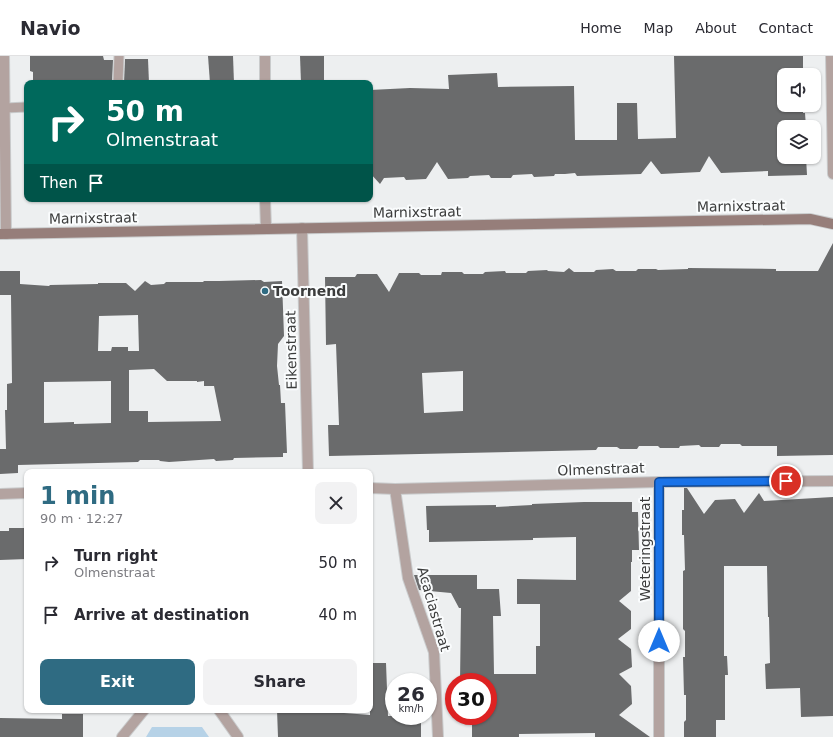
<!DOCTYPE html>
<meta charset="utf-8">
<style>
:root{--surface:#fff;--page:#f2f2f3;--text:#2b2b33;--muted:#7c7c81;--line:#e1e1e2;--accent:#2f6b82}
body{margin:0;font-family:"DejaVu Sans",sans-serif;background:var(--page);color:var(--text);height:100vh;display:flex;flex-direction:column;font-size:15px;white-space:nowrap}
*{box-sizing:border-box;margin:0}
p{font-size:13px;color:var(--muted)}
.icon{flex:none;width:22px;height:22px;fill:none;stroke:currentColor;stroke-width:2;stroke-linecap:round;stroke-linejoin:round}
.map{position:relative;flex:1;overflow:hidden}
.sheet{position:absolute;left:24px;top:413px;width:349px;height:244px;display:flex;flex-direction:column;background:var(--surface);border-radius:8px;box-shadow:0 1px 3px #0004}
.sheet>*{flex:none}
.hud{position:absolute;left:24px;top:24px;width:349px;height:122px;border-radius:8px;box-shadow:0 1px 3px #0004;background:#00695c;color:#fff;overflow:hidden}
.buttons{position:absolute;left:777px;top:12px;display:grid;gap:8px}
.buttons a{display:grid;place-items:center;width:44px;height:44px;border-radius:8px;background:var(--surface);box-shadow:0 1px 3px #0004;font-size:20px}
.speed{position:absolute;left:385px;top:617px;display:flex;gap:8px;font-size:20px;font-weight:700;text-align:center}
.speed>*{display:grid;place-content:center;width:52px;height:52px;border-radius:50%;background:var(--surface);box-shadow:0 1px 3px #0004;line-height:1}
.speed small{font-size:10px;font-weight:400}
.speed .limit{border:6px solid #d22;background:#fff;color:#111}
.pin{position:absolute;display:grid;place-items:center;width:34px;height:34px;color:#fff;margin:-17px;border:2px solid #fff;border-radius:50%;box-shadow:0 1px 4px #0007}
.me{position:absolute;width:44px;margin:-22px;rotate:0deg;stroke-linejoin:round;filter:drop-shadow(0 0 3px #0008)}
.turn{display:flex;align-items:center;gap:14px;height:84px;padding:0 16px;font-size:18px}
.turn .icon{width:52px;height:52px;stroke-width:2.5}
.turn b{display:block;font-size:28px;line-height:34px}
.then{display:flex;align-items:center;height:38px;padding:0 16px;background:#0003;gap:8px;font-size:15px}
.round{display:grid;place-items:center;flex:none;width:42px;height:42px;border-radius:8px;background:var(--page)}
.head{display:flex;align-items:center;justify-content:space-between;height:68px;padding:0 16px}
h1{font-size:24px;font-weight:700;line-height:30px;color:var(--accent)}
.action{display:flex;gap:8px;margin-top:auto;padding:8px 16px}
.action a{flex:1;height:46px;border-radius:8px;background:var(--accent);color:#fff;font-size:16px;font-weight:700;line-height:46px;text-align:center}
.action a+a{background:var(--page);color:var(--text)}
ul{padding:0;list-style:none}
li{display:flex;align-items:center;gap:12px;height:52px;padding:0 16px}
li div{flex:1}
li b{display:block;font-size:15px}
li em{font-style:normal}
header{display:flex;align-items:center;gap:24px;box-sizing:border-box;height:56px;padding:0 20px;background:var(--surface);border-bottom:1px solid var(--line)}
header strong{font-size:19px}
nav{display:flex;gap:22px;margin-inline-start:auto;font-size:14px}
.map>svg:first-child{display:block}
.green{fill:#b6d2e7}
.building{fill:#6a6b6c;fill-rule:evenodd}
.lines{fill:none;stroke-linecap:round;stroke-linejoin:round}
.lane-casing{stroke:#c9cbcc;stroke-width:11}
.street-casing{stroke:#c9cbcc;stroke-width:12}
.secondary-casing{stroke:#c9cbcc;stroke-width:12}
.lane{stroke:#b3a3a0;stroke-width:9}
.street{stroke:#b3a3a0;stroke-width:10}
.secondary{stroke:#967e7a;stroke-width:10}
.route-casing{stroke:#114b97;stroke-width:10}
.route{stroke:#1a73e8;stroke-width:7}
.poi-dot{fill:#2f6b82;stroke:#fafcfd;stroke-width:1.5}
.labels{text-anchor:middle;dominant-baseline:central;stroke-width:4;stroke-linejoin:round;paint-order:stroke}
.street-label{font-size:14px;fill:#3b3c3c;stroke:#fafcfd}
.poi-label{font-size:14px;font-weight:bold;fill:#3b3c3c;stroke:#fafcfd;text-anchor:start}
</style>
<header>
<strong>Navio</strong>
<nav><a>Home</a><a>Map</a><a>About</a><a>Contact</a></nav>
</header>
<div class="map">
<svg width="833" height="681" viewBox="0 0 833 681">
<rect width="100%" height="100%" fill="#edeff0"/>
<path class="green" d="M 152,671 L 202,671 L 209,681 L 146,681 Z"/>
<g class="building">
<path d="M 30,0 L 103,0 L 104,4 L 113,4 L 112,27 L 33,27 L 33,16 L 30,15 Z"/>
<path d="M 208,0 L 233,0 L 234,27 L 210,27 Z"/>
<path d="M 300,0 L 324,0 L 324,27 L 301,27 Z"/>
<path d="M 674,0 L 803,0 L 803,19 L 784,19 L 784,49 L 803,49 L 803,57 L 805,57 L 806,71 L 784,71 L 784,101 L 806,101 L 807,119 L 768,120 L 768,115 L 721,117 L 709,100 L 700,116 L 661,118 L 651,105 L 641,118 L 577,120 L 575,117 L 565,118 L 555,118 L 554,120 L 534,121 L 532,118 L 513,119 L 511,122 L 491,122 L 489,119 L 470,120 L 468,122 L 448,123 L 437,106 L 426,123 L 406,124 L 404,121 L 384,122 L 380,128 L 370,117 L 370,34 L 410,32 L 449,33 L 448,19 L 497,17 L 498,31 L 574,30 L 575,84 L 617,84 L 617,47 L 637,47 L 638,83 L 676,82 Z"/>
<path d="M 125,3 L 148,3 L 149,27 L 124,27 Z"/>
<path d="M 833,187 L 833,399 L 777,400 L 777,390 L 742,390 L 740,388 L 721,388 L 719,391 L 701,391 L 699,389 L 680,390 L 679,392 L 660,392 L 658,390 L 639,390 L 637,393 L 620,393 L 617,391 L 598,391 L 596,394 L 329,400 L 328,369 L 339,369 L 336,288 L 326,289 L 325,221 L 355,221 L 357,218 L 377,218 L 389,236 L 399,217 L 419,217 L 421,219 L 441,219 L 442,216 L 462,216 L 464,218 L 483,218 L 485,216 L 505,215 L 506,217 L 526,217 L 528,215 L 547,214 L 548,215 L 564,216 L 569,212 L 574,216 L 594,216 L 596,214 L 613,213 L 616,215 L 636,215 L 638,213 L 656,213 L 658,214 L 688,213 L 688,212 L 776,213 L 776,215 L 818,215 ZM 463,315 L 463,355 L 424,357 L 422,317 Z"/>
<path d="M 0,215 L 20,215 L 20,228 L 49,230 L 50,229 L 98,228 L 98,227 L 126,227 L 135,235 L 145,225 L 151,229 L 164,228 L 166,226 L 203,226 L 204,225 L 219,225 L 261,224 L 264,226 L 282,225 L 284,280 L 278,288 L 277,310 L 279,329 L 280,329 L 281,347 L 285,347 L 287,397 L 283,397 L 283,401 L 234,402 L 233,404 L 216,405 L 214,403 L 169,406 L 160,405 L 159,404 L 140,404 L 138,406 L 18,409 L 18,417 L 0,418 L 0,393 L 6,393 L 5,354 L 7,354 L 7,328 L 12,327 L 11,239 L 0,239 ZM 138,259 L 139,295 L 128,295 L 128,291 L 112,291 L 111,295 L 98,295 L 99,260 ZM 154,313 L 167,325 L 197,325 L 197,326 L 204,325 L 204,330 L 214,330 L 221,365 L 148,366 L 148,355 L 129,355 L 129,314 ZM 111,325 L 111,367 L 74,368 L 74,366 L 44,367 L 44,326 Z"/>
<path d="M 684,432 L 687,432 L 704,458 L 715,444 L 735,443 L 744,457 L 759,437 L 764,445 L 833,441 L 833,660 L 801,661 L 800,632 L 766,633 L 765,608 L 770,607 L 769,561 L 768,561 L 767,510 L 724,510 L 724,600 L 727,600 L 728,619 L 725,619 L 725,664 L 716,664 L 716,681 L 684,681 L 684,666 L 686,664 L 686,639 L 684,639 L 683,601 L 685,601 L 685,575 L 683,573 L 683,515 L 685,514 L 684,479 L 682,479 L 682,454 L 684,454 Z"/>
<path d="M 584,446 L 632,446 L 632,456 L 638,456 L 639,494 L 632,494 L 632,506 L 631,506 L 631,535 L 619,545 L 631,555 L 631,573 L 618,583 L 631,593 L 632,611 L 619,618 L 631,630 L 632,648 L 619,659 L 650,681 L 595,681 L 595,677 L 519,678 L 519,681 L 472,681 L 472,662 L 470,662 L 470,660 L 488,660 L 488,626 L 460,626 L 461,552 L 459,552 L 451,537 L 419,534 L 414,519 L 477,519 L 477,533 L 499,533 L 501,560 L 493,560 L 494,618 L 536,618 L 536,590 L 540,590 L 540,548 L 517,548 L 517,523 L 576,524 L 576,481 L 533,482 L 533,484 L 429,486 L 429,474 L 427,474 L 426,450 L 496,449 L 496,451 L 532,449 L 532,448 Z"/>
<path d="M 9,472 L 27,472 L 27,503 L 0,504 L 0,475 L 9,475 Z"/>
<path d="M 370,607 L 386,607 L 388,660 L 421,660 L 421,681 L 278,681 L 277,654 L 332,654 L 331,656 L 370,659 Z"/>
<path d="M 62,658 L 83,658 L 83,681 L 0,681 L 0,662 L 62,663 Z"/>
</g>
<g class="lines">
<defs>
<g id="lane">
<path d="M 118,27 L 119,0"/>
<path d="M 5,52 L 27,51"/>
</g>
<g id="street">
<path d="M 4,0 L 6,178"/>
<path d="M 265,0 L 265,27"/>
<path d="M 831,0 L 833,118"/>
<path d="M 265,143 L 266,172"/>
<path d="M 302,172 L 308,416"/>
<path d="M 659,426 L 659,681"/>
<path d="M 370,432 L 395,433 L 659,426 L 833,425"/>
<path d="M 395,433 L 408,522 L 434,596 L 438,681"/>
<path d="M 0,438 L 27,437"/>
<path d="M 219,654 L 238,681"/>
<path d="M 122,681 L 144,654"/>
</g>
<path id="secondary" d="M 0,178 L 810,163 L 833,168"/>
</defs>
<use href="#lane" class="lane-casing"/>
<use href="#street" class="street-casing"/>
<use href="#secondary" class="secondary-casing"/>
<use href="#lane" class="lane"/>
<use href="#street" class="street"/>
<use href="#secondary" class="secondary"/>
</g>
<g class="lines">
<defs>
<path id="route" d="M 659,585 L 659,426 L 786,425"/>
</defs>
<use href="#route" class="route-casing"/>
<use href="#route" class="route"/>
</g>
<circle class="poi-dot" cx="265" cy="235" r="4"/>
<g class="labels">
<g class="street-label">
<text transform="translate(741 150) rotate(-1)">Marnixstraat</text>
<text transform="translate(417 156) rotate(-1)">Marnixstraat</text>
<text transform="translate(93 162) rotate(-1)">Marnixstraat</text>
<text transform="translate(291 294) rotate(-91)">Eikenstraat</text>
<text transform="translate(601 413) rotate(-2)">Olmenstraat</text>
<text transform="translate(645 493) rotate(-90)">Weteringstraat</text>
<text transform="translate(434 553) rotate(74)">Acaciastraat</text>
</g>
<g class="poi-label">
<text x="273" y="235">Toornend</text>
</g>
</g>
</svg>
<div class="buttons">
<a><svg class="icon" aria-label="sound" viewBox="0 0 24 24"><path d="M4 9h4l5-4v14l-5-4H4zM17 9q2 3 0 6"/></svg></a>
<a><svg class="icon" aria-label="layers" viewBox="0 0 24 24"><path d="M12 4l9 5-9 5-9-5zM3 14l9 5 9-5"/></svg></a>
</div>
<div class="speed"><div>26<small>km/h</small></div><div class="limit">30</div></div>
<div class="pin" style="left:786px;top:425px;background:#d93025"><svg class="icon" aria-label="arrive" viewBox="0 0 24 24"><path d="M6 21V4h12l-3 4 3 4H6"/></svg></div>
<svg class="me" style="left:659px;top:585px" viewBox="-20 -20 40 40"><circle r="19" fill="#fff"/><path d="M0-13L10 11 0 6-10 11z" fill="#1a73e8"/></svg>
<div class="hud">
<div class="turn"><svg class="icon" aria-label="right" viewBox="0 0 24 24"><path d="M7 20v-9h11M14 6l5 5-5 5"/></svg><div><b>50 m</b>Olmenstraat</div></div>
<div class="then">Then<svg class="icon" aria-label="arrive" viewBox="0 0 24 24"><path d="M6 21V4h12l-3 4 3 4H6"/></svg></div>
</div>
<section class="sheet">
<div class="head"><div><h1>1 min</h1><p>90 m · 12:27</p></div><a class="round"><svg class="icon" aria-label="close" viewBox="0 0 24 24"><path d="M6 6l12 12M18 6L6 18"/></svg></a></div>
<ul>
<li><svg class="icon" aria-label="right" viewBox="0 0 24 24"><path d="M7 20v-9h11M14 6l5 5-5 5"/></svg><div><b>Turn right</b><p>Olmenstraat</p></div><em>50 m</em></li>
<li><svg class="icon" aria-label="arrive" viewBox="0 0 24 24"><path d="M6 21V4h12l-3 4 3 4H6"/></svg><div><b>Arrive at destination</b></div><em>40 m</em></li>
</ul>
<div class="action"><a>Exit</a><a>Share</a></div>
</section>
</div>
